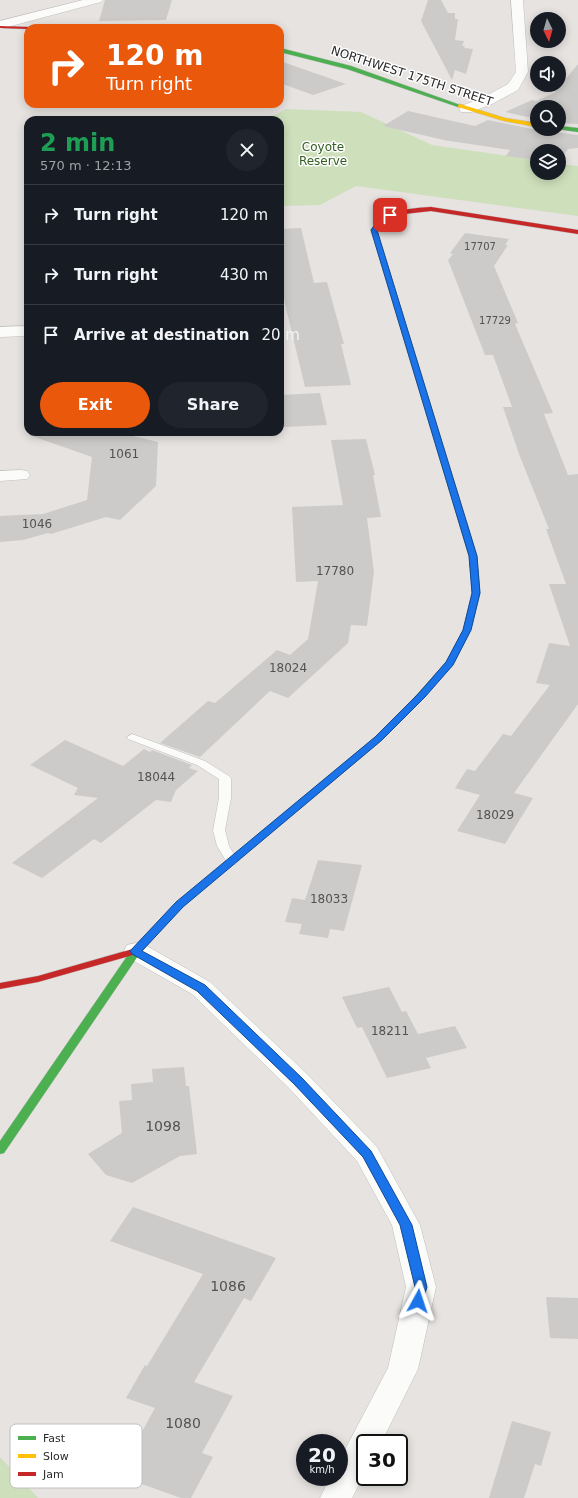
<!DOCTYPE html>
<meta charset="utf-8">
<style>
:root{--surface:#171b24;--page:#20242c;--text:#f1f3f6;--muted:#9ea1a6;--line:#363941;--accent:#ea580c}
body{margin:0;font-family:"DejaVu Sans",sans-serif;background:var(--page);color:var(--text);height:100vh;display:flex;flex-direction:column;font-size:15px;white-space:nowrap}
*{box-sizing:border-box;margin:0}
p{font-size:13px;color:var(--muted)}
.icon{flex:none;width:22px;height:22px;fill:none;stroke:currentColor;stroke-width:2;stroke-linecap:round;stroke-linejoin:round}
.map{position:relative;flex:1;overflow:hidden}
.side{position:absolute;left:24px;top:116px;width:260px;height:320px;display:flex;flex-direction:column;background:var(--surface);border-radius:12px;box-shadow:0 2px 10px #0003}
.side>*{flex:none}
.banner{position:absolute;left:24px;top:24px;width:260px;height:84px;border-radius:12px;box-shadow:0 2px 10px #0003;background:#ea580c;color:#fff;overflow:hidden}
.needle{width:26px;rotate:175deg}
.controls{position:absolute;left:530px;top:12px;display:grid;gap:8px}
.controls a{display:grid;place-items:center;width:36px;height:36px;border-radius:50%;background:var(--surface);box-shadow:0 2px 10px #0003;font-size:20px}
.speed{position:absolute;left:296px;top:1434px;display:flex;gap:8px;font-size:20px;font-weight:700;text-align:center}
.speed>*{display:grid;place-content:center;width:52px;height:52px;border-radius:50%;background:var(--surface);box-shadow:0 2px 10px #0003;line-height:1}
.speed small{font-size:10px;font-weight:400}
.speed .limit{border:2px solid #111;border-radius:6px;background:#fff;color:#111}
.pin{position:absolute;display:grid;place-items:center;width:34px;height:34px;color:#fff;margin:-17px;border-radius:8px;box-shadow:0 2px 6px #0006}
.me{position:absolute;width:44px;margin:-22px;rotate:5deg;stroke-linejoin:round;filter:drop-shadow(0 0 3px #0008)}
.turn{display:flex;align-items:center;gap:14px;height:84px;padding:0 16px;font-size:18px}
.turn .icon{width:52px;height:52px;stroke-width:2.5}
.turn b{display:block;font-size:28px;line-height:34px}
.round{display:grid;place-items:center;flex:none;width:42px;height:42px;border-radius:21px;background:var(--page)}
.headline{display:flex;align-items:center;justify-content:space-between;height:68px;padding:0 16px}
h1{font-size:24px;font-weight:600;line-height:30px;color:#1e9e55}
.action{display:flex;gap:8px;margin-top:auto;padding:8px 16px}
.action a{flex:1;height:46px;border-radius:24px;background:var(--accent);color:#fff;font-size:16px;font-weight:600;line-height:46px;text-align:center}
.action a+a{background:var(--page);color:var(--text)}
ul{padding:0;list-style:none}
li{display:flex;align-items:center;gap:12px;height:60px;padding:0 16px;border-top:1px solid var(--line)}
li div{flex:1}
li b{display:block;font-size:15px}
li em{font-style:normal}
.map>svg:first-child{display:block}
.green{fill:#cddfbb}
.building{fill:#cdcbc9}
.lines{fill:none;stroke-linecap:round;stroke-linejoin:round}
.lane-casing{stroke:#c0bfc0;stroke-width:1}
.street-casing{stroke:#c0bfc0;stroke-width:1}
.fast-casing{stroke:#c0bfc0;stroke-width:1}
.slow-casing{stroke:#c0bfc0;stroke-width:1}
.jam-casing{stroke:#c0bfc0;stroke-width:1}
.lane{fill:#fbfbfa;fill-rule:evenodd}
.street{fill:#fbfbfa;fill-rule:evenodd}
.fast{fill:#4caf50;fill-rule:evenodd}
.slow{fill:#ffc107;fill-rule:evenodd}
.jam{fill:#c62828;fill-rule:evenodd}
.route{fill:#1a73e8;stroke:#114b97}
.labels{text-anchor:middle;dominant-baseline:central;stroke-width:3;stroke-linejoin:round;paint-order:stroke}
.far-number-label{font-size:10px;fill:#535252}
.far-street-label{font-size:12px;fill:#292929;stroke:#fff}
.far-park-label{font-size:12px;fill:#325e20;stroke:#fff}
.number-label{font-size:12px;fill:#535252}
.near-number-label{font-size:14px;fill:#535252}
.key{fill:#fff;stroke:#bfbfbf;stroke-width:1}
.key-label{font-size:11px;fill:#292929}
</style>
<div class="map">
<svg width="578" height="1498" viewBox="0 0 578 1498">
<rect width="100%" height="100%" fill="#e6e3e0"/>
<g class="green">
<path d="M 286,109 L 361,112 L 432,145 L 537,160 L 537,173 L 559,173 L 559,164 L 578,166 L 578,216 L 356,186 L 320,205 L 280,206 L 280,120 L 265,120 Z"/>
<path d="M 0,1457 L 38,1498 L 0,1498 Z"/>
</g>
<g class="building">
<path d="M 105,0 L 172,0 L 166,20 L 99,21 Z"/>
<path d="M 428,0 L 441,0 L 448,13 L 455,13 L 455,19 L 458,19 L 455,40 L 464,41 L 462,46 L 465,46 L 464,48 L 473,49 L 466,74 L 455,70 L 452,80 L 421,21 Z"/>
<path d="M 280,61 L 346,84 L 313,95 L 280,83 Z"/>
<path d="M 578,64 L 578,124 L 559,123 L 559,107 L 537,107 L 537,119 L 505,112 L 532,100 L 536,101 L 554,93 Z"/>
<path d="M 408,111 L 475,126 L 488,120 L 537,130 L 538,129 L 552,129 L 554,132 L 578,135 L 578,148 L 568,149 L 563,156 L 559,156 L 559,151 L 537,151 L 536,160 L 506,156 L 510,150 L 443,140 L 444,140 L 383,126 Z"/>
<path d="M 301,228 L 314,283 L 327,282 L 344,344 L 341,344 L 351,385 L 305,387 L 285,304 L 280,273 L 280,229 Z"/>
<path d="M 465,233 L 509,239 L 505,245 L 508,245 L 494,266 L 518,323 L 515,324 L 553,413 L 544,414 L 568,475 L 578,474 L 578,704 L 514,793 L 533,798 L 505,844 L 457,831 L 480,795 L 455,788 L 467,769 L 475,771 L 503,734 L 511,736 L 550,685 L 536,683 L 549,643 L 570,646 L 549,584 L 566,584 L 546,529 L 549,529 L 519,454 L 503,407 L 512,407 L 493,355 L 485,355 L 448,260 L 453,254 L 450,253 Z"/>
<path d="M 320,393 L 327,425 L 284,427 L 284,425 L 280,425 L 280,395 Z"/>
<path d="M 30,432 L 116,432 L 158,442 L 156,486 L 120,520 L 106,517 L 51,534 L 48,533 L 23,540 L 0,542 L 0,516 L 43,514 L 87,500 L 92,457 L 29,435 Z"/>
<path d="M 366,439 L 375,475 L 373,475 L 381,517 L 367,518 L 374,572 L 367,626 L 351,625 L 348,643 L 288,698 L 270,691 L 200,757 L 160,743 L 208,701 L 215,703 L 277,650 L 290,655 L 308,639 L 318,581 L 296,582 L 292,507 L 343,505 L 331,440 Z"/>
<path d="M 65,740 L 123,766 L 144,749 L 150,752 L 152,750 L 192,765 L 189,768 L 198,771 L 176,790 L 171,802 L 156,800 L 101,843 L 94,839 L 42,878 L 12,863 L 98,798 L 74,795 L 78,788 L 30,765 Z"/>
<path d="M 318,860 L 362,865 L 344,931 L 330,929 L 328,938 L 299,934 L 302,924 L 285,922 L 292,898 L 305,900 Z"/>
<path d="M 389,987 L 402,1012 L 406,1011 L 418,1034 L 455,1026 L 467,1048 L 426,1058 L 431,1068 L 387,1078 L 362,1027 L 357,1028 L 342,997 Z"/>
<path d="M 184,1067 L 186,1086 L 189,1086 L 197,1154 L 180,1156 L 132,1183 L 106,1175 L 88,1154 L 122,1133 L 119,1101 L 132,1100 L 131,1084 L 153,1082 L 152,1069 Z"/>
<path d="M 133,1207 L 276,1258 L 251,1301 L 244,1298 L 194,1382 L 233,1396 L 202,1453 L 213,1457 L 191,1498 L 181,1498 L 94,1467 L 111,1437 L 134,1446 L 155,1408 L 126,1398 L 145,1365 L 147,1366 L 203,1274 L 110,1241 Z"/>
<path d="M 546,1297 L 578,1298 L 578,1339 L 550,1338 Z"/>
<path d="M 512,1421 L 551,1432 L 541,1466 L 535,1464 L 524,1498 L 489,1498 Z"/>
</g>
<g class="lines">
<defs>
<path id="lane" d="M 132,734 L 205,761 L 229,776 L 231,778 L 231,798 L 225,830 L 229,846 L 238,861 L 236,864 L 228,864 L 217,846 L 213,830 L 219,798 L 219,779 L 197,765 L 128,739 L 127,737 Z"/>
<g id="street">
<path d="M 83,0 L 103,0 L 101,2 L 0,29 L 0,21 Z"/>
<path d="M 511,0 L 523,0 L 528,72 L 518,90 L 492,104 L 471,112 L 461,112 L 459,109 L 461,106 L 482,98 L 508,84 L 516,72 Z"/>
<path d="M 28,326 L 28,336 L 0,337 L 0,327 Z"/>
<path d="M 21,470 L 27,471 L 30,475 L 27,479 L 0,481 L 0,471 Z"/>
<path d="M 136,943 L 145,945 L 210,982 L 307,1074 L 377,1147 L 420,1225 L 436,1287 L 418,1369 L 381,1443 L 365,1443 L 365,1473 L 352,1498 L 320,1498 L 330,1477 L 339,1477 L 339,1461 L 388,1368 L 406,1287 L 392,1225 L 357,1161 L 289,1088 L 192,994 L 127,957 L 124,951 L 127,945 Z"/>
</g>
<g id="fast">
<path d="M 280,48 L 351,66 L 463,106 L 458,107 L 347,69 L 280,52 Z"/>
<path d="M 559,126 L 578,128 L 578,132 L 557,129 L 559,129 Z"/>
<path d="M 460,521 L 466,521 L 467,523 L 477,556 L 480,593 L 471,630 L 453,665 L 418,704 L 412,704 L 411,702 L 412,700 L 446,662 L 463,630 L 472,593 L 469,556 L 459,523 Z"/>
<path d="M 240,851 L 243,852 L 245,854 L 243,856 L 182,907 L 140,953 L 4,1153 L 0,1154 L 0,1141 L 132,949 L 176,903 L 237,852 Z"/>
</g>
<g id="slow">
<path d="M 460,104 L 505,118 L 537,123 L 537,127 L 504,121 L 458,107 L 458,105 Z"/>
<path d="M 377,224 L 380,226 L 377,230 L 467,523 L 466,525 L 460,525 L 459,523 L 371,230 Z"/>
<path d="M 415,699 L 418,700 L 419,702 L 418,704 L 381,741 L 243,856 L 237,856 L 235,854 L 237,852 L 375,737 L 412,700 Z"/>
</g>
<g id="jam">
<path d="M 0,26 L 28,27 L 30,28 L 28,28 L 28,29 L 0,28 Z"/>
<path d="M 431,207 L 578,230 L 578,234 L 431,211 L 404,214 L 391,219 L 379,227 L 374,226 C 388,210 411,208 431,207 Z"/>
<path d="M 136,948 L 140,949 L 141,951 L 140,953 L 38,982 L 0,989 L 0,983 L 38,976 Z"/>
</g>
</defs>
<use href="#lane" class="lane-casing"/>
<use href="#street" class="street-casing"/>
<use href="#fast" class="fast-casing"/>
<use href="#slow" class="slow-casing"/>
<use href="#jam" class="jam-casing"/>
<use href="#lane" class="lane"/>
<use href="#street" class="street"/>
<use href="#fast" class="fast"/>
<use href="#slow" class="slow"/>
<use href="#jam" class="jam"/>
</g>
<path class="route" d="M 388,213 L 394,215 L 382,222 L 377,230 L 477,556 L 480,593 L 471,630 L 453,665 L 425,697 L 382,740 L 183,907 L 142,951 L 205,985 L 302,1078 L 371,1151 L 412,1225 L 427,1287 L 422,1304 L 418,1306 L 413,1304 L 411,1301 L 415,1287 L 400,1225 L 363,1157 L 294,1084 L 197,991 L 132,954 L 130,951 L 176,902 L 375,737 L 419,693 L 446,662 L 463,630 L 472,593 L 469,556 L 371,230 L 378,220 Z"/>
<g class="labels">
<g class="far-number-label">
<text x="480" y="246">17707</text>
<text x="495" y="320">17729</text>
</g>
<g class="far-street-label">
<text transform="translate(412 76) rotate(18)">NORTHWEST 175TH STREET</text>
</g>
<g class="far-park-label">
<text x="323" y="147">Coyote<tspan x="323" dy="14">Reserve</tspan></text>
</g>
<g class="number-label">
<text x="124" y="454">1061</text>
<text x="37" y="524">1046</text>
<text x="335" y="571">17780</text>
<text x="288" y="668">18024</text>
<text x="156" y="777">18044</text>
<text x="495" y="815">18029</text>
<text x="329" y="899">18033</text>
<text x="390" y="1031">18211</text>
</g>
<g class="near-number-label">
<text x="163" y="1126">1098</text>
<text x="228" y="1286">1086</text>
<text x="183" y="1423">1080</text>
</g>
</g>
<rect x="10" y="1424" width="132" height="64" rx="6" class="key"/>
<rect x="18" y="1436" width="18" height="4" fill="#4caf50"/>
<rect x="18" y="1454" width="18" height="4" fill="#ffc107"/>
<rect x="18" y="1472" width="18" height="4" fill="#c62828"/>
<g class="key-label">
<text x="43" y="1442">Fast</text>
<text x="43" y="1460">Slow</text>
<text x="43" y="1478">Jam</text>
</g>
</svg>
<div class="controls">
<a><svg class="needle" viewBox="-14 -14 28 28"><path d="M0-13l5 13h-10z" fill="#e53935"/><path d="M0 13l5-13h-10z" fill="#9ea1a6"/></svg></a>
<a><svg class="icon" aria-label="sound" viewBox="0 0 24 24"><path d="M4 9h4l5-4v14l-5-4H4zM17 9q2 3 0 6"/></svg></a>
<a><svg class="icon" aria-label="search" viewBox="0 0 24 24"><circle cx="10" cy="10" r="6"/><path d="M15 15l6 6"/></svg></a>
<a><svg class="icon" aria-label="layers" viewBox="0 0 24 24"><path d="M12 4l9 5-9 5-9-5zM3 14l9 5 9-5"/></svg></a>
</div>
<div class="speed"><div>20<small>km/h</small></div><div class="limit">30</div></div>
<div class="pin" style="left:390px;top:215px;background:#d93025"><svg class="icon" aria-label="arrive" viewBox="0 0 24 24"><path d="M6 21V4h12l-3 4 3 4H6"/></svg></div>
<svg class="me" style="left:418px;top:1301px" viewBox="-20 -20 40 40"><path d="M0-17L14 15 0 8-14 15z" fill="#1a73e8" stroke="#fff" stroke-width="4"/></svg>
<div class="banner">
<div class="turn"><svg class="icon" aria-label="right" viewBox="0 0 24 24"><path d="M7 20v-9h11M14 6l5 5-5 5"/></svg><div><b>120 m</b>Turn right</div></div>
</div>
<section class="side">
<div class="headline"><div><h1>2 min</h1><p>570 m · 12:13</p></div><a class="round"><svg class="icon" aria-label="close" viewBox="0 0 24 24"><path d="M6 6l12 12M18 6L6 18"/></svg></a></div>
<ul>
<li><svg class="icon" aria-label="right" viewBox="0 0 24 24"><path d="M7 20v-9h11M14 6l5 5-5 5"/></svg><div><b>Turn right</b></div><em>120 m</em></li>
<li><svg class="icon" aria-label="right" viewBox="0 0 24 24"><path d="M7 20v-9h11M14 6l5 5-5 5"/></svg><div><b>Turn right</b></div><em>430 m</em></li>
<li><svg class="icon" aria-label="arrive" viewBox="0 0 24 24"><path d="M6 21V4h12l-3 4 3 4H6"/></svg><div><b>Arrive at destination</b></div><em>20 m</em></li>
</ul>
<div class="action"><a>Exit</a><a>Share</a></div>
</section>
</div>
